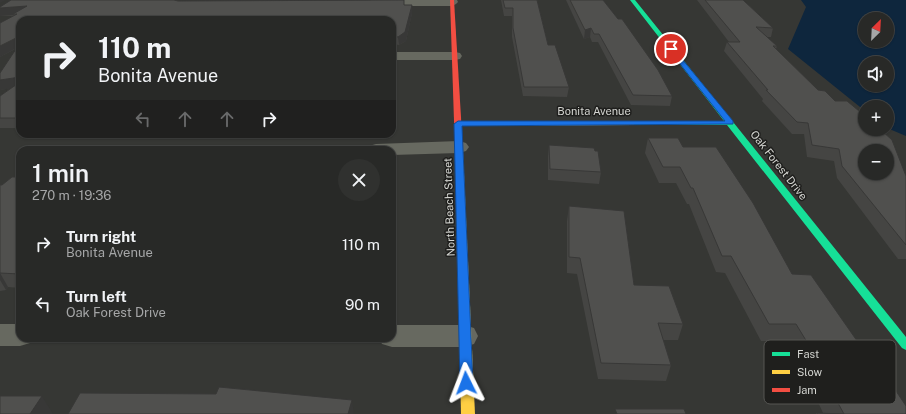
<!DOCTYPE html>
<meta charset="utf-8">
<style>
:root{--surface:#282927;--page:#30312f;--text:#f1f3f6;--muted:#a5a6a7;--line:#444544}
body{margin:0;font-family:"Public Sans",sans-serif;background:var(--page);color:var(--text);height:100vh;display:flex;flex-direction:column;font-size:15px;white-space:nowrap}
*{box-sizing:border-box;margin:0}
p{font-size:13px;color:var(--muted)}
.icon{flex:none;width:22px;height:22px;fill:none;stroke:currentColor;stroke-width:2;stroke-linecap:round;stroke-linejoin:round}
.map{position:relative;flex:1;overflow:hidden}
.details{position:absolute;left:16px;top:146px;width:380px;height:196px;display:flex;flex-direction:column;background:var(--surface);border-radius:12px;box-shadow:0 1px 3px #0004,0 0 0 1px var(--line)}
.details>*{flex:none}
.guide{position:absolute;left:16px;top:16px;width:380px;height:122px;border-radius:12px;box-shadow:0 1px 3px #0004,0 0 0 1px var(--line);background:#282927;color:var(--text);overflow:hidden}
.needle{width:26px;rotate:24deg}
.controls{position:absolute;left:858px;top:12px;display:grid;gap:8px}
.controls a{display:grid;place-items:center;width:36px;height:36px;border-radius:50%;background:var(--surface);box-shadow:0 1px 3px #0004,0 0 0 1px var(--line);font-size:20px}
.pin{position:absolute;display:grid;place-items:center;width:34px;height:34px;color:#fff;margin:-17px;border:2px solid #fff;border-radius:50%;box-shadow:0 1px 4px #0007}
.me{position:absolute;width:44px;margin:-22px;rotate:357deg;stroke-linejoin:round;filter:drop-shadow(0 0 3px #0008)}
.turn{display:flex;align-items:center;gap:14px;height:84px;padding:0 16px;font-size:18px}
.turn .icon{width:52px;height:52px;stroke-width:2.5}
.turn b{display:block;font-size:28px;line-height:34px}
.lanes{display:flex;align-items:center;height:38px;padding:0 16px;background:#0003;justify-content:center;gap:20px;direction:ltr}
.lanes .off{opacity:.35}
.round{display:grid;place-items:center;flex:none;width:42px;height:42px;border-radius:21px;background:var(--page)}
.overview{display:flex;align-items:center;justify-content:space-between;height:68px;padding:0 16px}
h1{font-size:24px;font-weight:600;line-height:30px}
ul{padding:0;list-style:none}
li{display:flex;align-items:center;gap:12px;height:60px;padding:0 16px}
li div{flex:1}
li b{display:block;font-size:15px}
li em{font-style:normal}
.map>svg:first-child{display:block}
.water{fill:#0e263d;fill-rule:evenodd}
.lines{fill:none;stroke-linecap:round;stroke-linejoin:round}
.street{fill:#676960;fill-rule:evenodd}
.fast{fill:#16e098;fill-rule:evenodd}
.slow{fill:#ffcf43;fill-rule:evenodd}
.jam{fill:#f24e42;fill-rule:evenodd}
.wall{fill:#454543}
.shaded-wall{fill:#383837}
.building{fill:#50504e;stroke:#383837;fill-rule:evenodd}
.route{fill:#1a73e8;stroke:#114b97}
.labels{text-anchor:middle;dominant-baseline:central;stroke-width:3;stroke-linejoin:round;paint-order:stroke}
.street-label{font-size:11px;fill:#d5d6d2;stroke:#1f1f1d}
.key{fill:#1f1f1d;stroke:#565653;stroke-width:1}
.key-label{font-size:11px;fill:#d5d6d2}
</style>
<div class="map">
<svg width="906" height="414" viewBox="0 0 906 414">
<rect width="100%" height="100%" fill="#363734"/>
<path class="water" d="M 801,0 L 906,0 L 906,136 L 887,128 L 887,107 L 865,107 L 865,111 L 788,49 L 806,7 ZM 865,19 L 887,19 L 887,41 L 865,41 ZM 865,63 L 887,63 L 887,85 L 865,85 Z"/>
<g class="lines">
<g class="street">
<path d="M 371,0 L 457,0 L 458,2 L 456,4 L 452,6 L 376,6 L 372,4 L 370,2 Z"/>
<path d="M 392,52 L 455,52 L 460,53 L 462,56 L 460,59 L 455,60 L 392,60 Z"/>
<path d="M 459,141 L 466,143 L 469,147 L 466,151 L 459,153 L 392,155 L 392,150 L 366,150 L 369,146 L 376,144 Z"/>
<path d="M 0,324 L 20,324 L 20,338 L 33,338 L 30,343 L 20,346 L 0,346 Z"/>
<path d="M 392,325 L 464,325 L 474,328 L 478,336 L 474,344 L 464,347 L 392,347 L 382,344 L 379,338 L 392,338 Z"/>
</g>
<path class="fast" d="M 630,0 L 635,0 L 906,337 L 906,350 L 902,348 L 727,125 L 628,125 L 627,123 L 631,121 L 724,121 Z"/>
<g class="slow">
<path d="M 631,121 L 635,123 L 634,125 L 458,126 L 454,124 L 458,122 Z"/>
<path d="M 456,149 L 462,149 L 463,151 L 475,414 L 461,414 L 455,151 Z"/>
</g>
<path class="jam" d="M 450,0 L 454,0 L 463,151 L 459,153 L 455,151 Z"/>
</g>
<g class="wall">
<path d="M 501,0 L 537,0 L 548,45 L 569,87 L 567,97 L 523,96 L 512,37 L 512,16 L 504,16 Z"/>
<path d="M 566,0 L 603,0 L 672,96 L 670,106 L 631,105 L 598,42 L 592,42 L 590,37 L 584,39 Z"/>
<path d="M 697,0 L 743,0 L 773,28 L 771,37 L 766,37 L 777,46 L 776,49 L 818,90 L 906,176 L 906,259 L 898,259 L 837,178 L 834,161 L 807,157 L 804,134 L 792,134 L 762,101 L 763,99 L 724,51 L 727,42 L 729,42 Z"/>
<path d="M 178,1 L 405,5 L 412,13 L 406,41 L 399,45 L 392,44 L 392,20 L 20,20 L 20,128 L 0,128 L 0,96 L 11,88 L 0,90 L 17,48 L 0,57 L 0,23 L 14,16 L 0,16 L 0,7 Z"/>
<path d="M 648,138 L 683,147 L 792,274 L 862,348 L 852,365 L 801,365 L 788,341 L 761,341 L 725,273 L 716,272 L 689,204 L 687,204 L 676,183 L 659,183 L 645,153 Z"/>
<path d="M 549,145 L 595,151 L 601,172 L 599,184 L 548,180 L 548,156 Z"/>
<path d="M 20,177 L 20,288 L 8,287 L 6,290 L 0,291 L 0,185 L 2,185 Z"/>
<path d="M 569,206 L 634,285 L 683,324 L 678,340 L 663,340 L 671,365 L 666,381 L 598,379 L 577,274 L 567,273 L 567,221 Z"/>
<path d="M 828,385 L 906,414 L 816,414 L 817,413 L 823,413 L 818,402 Z"/>
</g>
<g class="shaded-wall">
<path d="M 0,0 L 6,0 L 0,3 Z"/>
<path d="M 412,5 L 412,13 L 406,41 L 399,45 L 398,37 Z"/>
<path d="M 27,6 L 17,14 L 13,14 L 14,15 L 0,16 L 0,8 Z"/>
<path d="M 591,28 L 590,37 L 584,39 L 585,30 Z"/>
<path d="M 20,36 L 20,46 L 0,57 L 0,46 Z"/>
<path d="M 395,67 L 395,77 L 392,104 L 392,89 Z"/>
<path d="M 20,77 L 20,87 L 0,90 L 0,80 Z"/>
<path d="M 0,273 L 8,287 L 6,290 L 0,280 Z"/>
<path d="M 42,396 L 53,414 L 30,414 Z"/>
<path d="M 352,400 L 354,414 L 348,414 Z"/>
</g>
<g class="building">
<path d="M 11,0 L 174,0 L 178,1 L 404,0 L 404,5 L 412,5 L 405,32 L 398,37 L 392,36 L 392,20 L 20,20 L 20,36 L 0,46 L 0,23 L 17,14 L 13,14 L 27,6 L 0,8 L 0,7 Z"/>
<path d="M 503,0 L 537,0 L 548,45 L 555,45 L 569,87 L 524,87 L 513,28 L 513,8 L 505,8 Z"/>
<path d="M 570,0 L 603,0 L 618,19 L 622,19 L 658,70 L 672,96 L 633,95 L 599,34 L 594,34 L 591,28 L 585,30 Z"/>
<path d="M 705,0 L 743,0 L 773,28 L 756,27 L 777,46 L 773,46 L 818,90 L 825,91 L 835,101 L 847,101 L 865,116 L 865,129 L 880,129 L 892,140 L 906,176 L 906,245 L 842,166 L 839,149 L 812,145 L 808,123 L 797,122 L 766,90 L 768,90 L 727,42 L 740,42 ZM 865,151 L 887,151 L 887,173 L 865,173 Z"/>
<path d="M 20,43 L 20,77 L 0,80 L 0,73 Z"/>
<path d="M 392,67 L 395,67 L 392,89 Z"/>
<path d="M 20,82 L 20,118 L 0,118 L 0,96 Z"/>
<path d="M 648,138 L 678,138 L 683,147 L 716,147 L 753,203 L 792,274 L 811,275 L 862,348 L 810,347 L 796,324 L 769,324 L 731,256 L 722,256 L 693,188 L 691,188 L 680,167 L 663,167 Z"/>
<path d="M 549,145 L 594,148 L 595,151 L 598,151 L 601,172 L 550,169 Z"/>
<path d="M 12,177 L 20,177 L 20,274 L 0,273 L 0,185 L 2,185 Z"/>
<path d="M 569,206 L 624,211 L 634,285 L 669,286 L 683,324 L 658,323 L 671,365 L 601,363 L 580,258 L 569,257 Z"/>
<path d="M 828,385 L 894,388 L 906,406 L 906,414 L 818,414 L 817,413 L 844,414 Z"/>
<path d="M 219,387 L 352,400 L 348,414 L 68,414 L 80,393 L 216,394 Z"/>
<path d="M 0,396 L 42,396 L 30,414 L 0,414 Z"/>
<path d="M 615,409 L 684,409 L 686,414 L 617,414 Z"/>
</g>
<path class="route" d="M 669,48 L 673,48 L 733,121 L 733,124 L 462,126 L 473,383 L 471,387 L 466,388 L 462,387 L 460,383 L 454,124 L 458,121 L 725,121 L 669,50 Z"/>
<g class="labels">
<g class="street-label">
<text x="594" y="111">Bonita Avenue</text>
<text transform="translate(779 165) rotate(52)">Oak Forest Drive</text>
<text transform="translate(449 207) rotate(-92)">North Beach Street</text>
</g>
</g>
<rect x="764" y="340" width="132" height="64" rx="6" class="key"/>
<rect x="772" y="352" width="18" height="4" fill="#16e098"/>
<rect x="772" y="370" width="18" height="4" fill="#ffcf43"/>
<rect x="772" y="388" width="18" height="4" fill="#f24e42"/>
<g class="key-label">
<text x="797" y="358">Fast</text>
<text x="797" y="376">Slow</text>
<text x="797" y="394">Jam</text>
</g>
</svg>
<div class="controls">
<a><svg class="needle" viewBox="-14 -14 28 28"><path d="M0-13l5 13h-10z" fill="#e53935"/><path d="M0 13l5-13h-10z" fill="#a5a6a7"/></svg></a>
<a><svg class="icon" aria-label="sound" viewBox="0 0 24 24"><path d="M4 9h4l5-4v14l-5-4H4zM17 9q2 3 0 6"/></svg></a>
<a>+</a>
<a>−</a>
</div>
<div class="pin" style="left:671px;top:49px;background:#d93025"><svg class="icon" aria-label="arrive" viewBox="0 0 24 24"><path d="M6 21V4h12l-3 4 3 4H6"/></svg></div>
<svg class="me" style="left:466px;top:383px" viewBox="-20 -20 40 40"><path d="M0-17L14 15 0 8-14 15z" fill="#1a73e8" stroke="#fff" stroke-width="4"/></svg>
<div class="guide">
<div class="turn"><svg class="icon" aria-label="right" viewBox="0 0 24 24"><path d="M7 20v-9h11M14 6l5 5-5 5"/></svg><div><b>110 m</b>Bonita Avenue</div></div>
<div class="lanes"><svg class="icon off" aria-label="left" viewBox="0 0 24 24"><path d="M17 20v-9H6M10 6l-5 5 5 5"/></svg><svg class="icon off" aria-label="ahead" viewBox="0 0 24 24"><path d="M12 20V5M6 11l6-6 6 6"/></svg><svg class="icon off" aria-label="ahead" viewBox="0 0 24 24"><path d="M12 20V5M6 11l6-6 6 6"/></svg><svg class="icon" aria-label="right" viewBox="0 0 24 24"><path d="M7 20v-9h11M14 6l5 5-5 5"/></svg></div>
</div>
<section class="details">
<div class="overview"><div><h1>1 min</h1><p>270 m · 19:36</p></div><a class="round"><svg class="icon" aria-label="close" viewBox="0 0 24 24"><path d="M6 6l12 12M18 6L6 18"/></svg></a></div>
<ul>
<li><svg class="icon" aria-label="right" viewBox="0 0 24 24"><path d="M7 20v-9h11M14 6l5 5-5 5"/></svg><div><b>Turn right</b><p>Bonita Avenue</p></div><em>110 m</em></li>
<li><svg class="icon" aria-label="left" viewBox="0 0 24 24"><path d="M17 20v-9H6M10 6l-5 5 5 5"/></svg><div><b>Turn left</b><p>Oak Forest Drive</p></div><em>90 m</em></li>
</ul>
</section>
</div>
